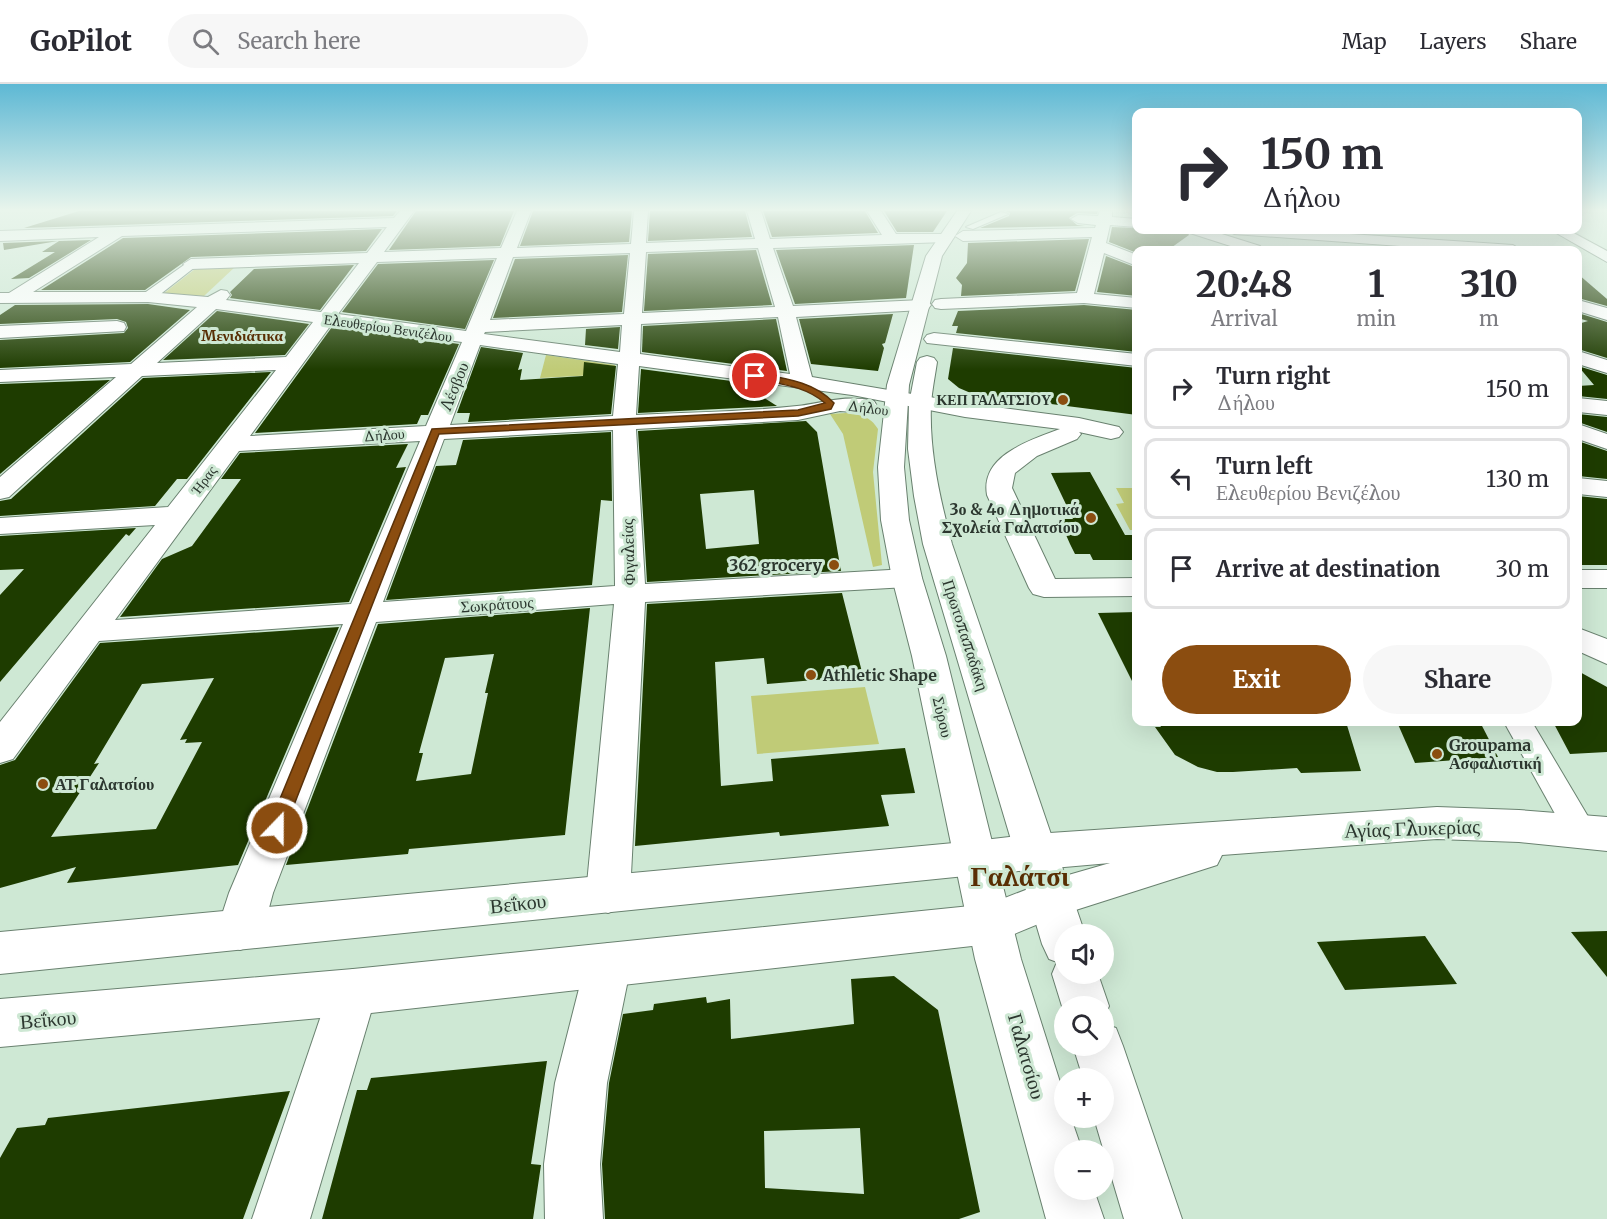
<!DOCTYPE html>
<meta charset="utf-8">
<style>
:root{--surface:#fff;--page:#f7f7f7;--text:#2b2b33;--muted:#7c7c81;--line:#e1e1e2;--accent:#8b4d10}
body{margin:0;font-family:Merriweather,serif;background:var(--page);color:var(--text);height:100vh;display:flex;flex-direction:column;font-size:22px;white-space:nowrap}
*{box-sizing:border-box;margin:0}
p{font-size:20px;color:var(--muted)}
.icon{flex:none;width:33px;height:33px;fill:none;stroke:currentColor;stroke-width:2;stroke-linecap:round;stroke-linejoin:round}
.map{position:relative;flex:1;overflow:hidden}
.details{position:absolute;left:1132px;top:162px;width:450px;height:480px;display:flex;flex-direction:column;background:var(--surface);border-radius:12px;box-shadow:0 6px 24px #0002}
.details>*{flex:none}
.guide{position:absolute;left:1132px;top:24px;width:450px;height:126px;border-radius:12px;box-shadow:0 6px 24px #0002;background:#fff;color:var(--text);overflow:hidden}
.tools{position:absolute;left:1054px;top:840px;display:grid;gap:12px}
.tools a{display:grid;place-items:center;width:60px;height:60px;border-radius:50%;background:var(--surface);box-shadow:0 6px 24px #0002;font-size:30px}
.pin{position:absolute;display:grid;place-items:center;width:51px;height:51px;color:#fff;margin:-26px;border:3px solid #fff;border-radius:50%;box-shadow:0 2px 6px #0007}
.me{position:absolute;width:66px;margin:-33px;rotate:22deg;stroke-linejoin:round;filter:drop-shadow(0 0 4px #0008)}
.turn{display:flex;align-items:center;gap:21px;height:126px;padding:0 30px;font-size:27px}
.turn .icon{width:78px;height:78px;stroke-width:2.5}
.turn b{display:block;font-size:42px;line-height:51px}
.eta{display:flex;justify-content:space-evenly;align-items:center;height:102px;text-align:center}
.eta b{font-size:36px;font-weight:700;line-height:42px}
.cta{display:flex;gap:12px;margin-top:auto;padding:12px 30px}
.cta a{flex:1;height:69px;border-radius:36px;background:var(--accent);color:#fff;font-size:24px;font-weight:700;line-height:69px;text-align:center}
.cta a+a{background:var(--page);color:var(--text)}
ul{padding:0;list-style:none}
li{display:flex;align-items:center;gap:18px;height:81px;margin:0 12px 9px;padding:0 18px;border:3px solid var(--line);border-radius:12px}
li div{flex:1}
li b{display:block;font-size:22px}
li em{font-style:normal}
header{display:flex;align-items:center;gap:36px;box-sizing:border-box;height:84px;padding:0 30px;background:var(--surface);border-bottom:2px solid var(--line)}
header strong{font-size:28px}
nav{display:flex;gap:33px;margin-inline-start:auto;font-size:21px}
.search{width:420px;height:54px;background:var(--page);display:flex;align-items:center;gap:15px;box-sizing:border-box;padding:0 21px;border-radius:33px;color:var(--muted);font-size:22px}
.map>svg:first-child{display:block}
.green{fill:#c0cb77}
.building{fill:#1e3c00;fill-rule:evenodd}
.lines{fill:none;stroke-linecap:round;stroke-linejoin:round}
.service-casing{stroke:#69816f;stroke-width:2}
.pedestrian-casing{stroke:#69816f;stroke-width:2}
.minor-casing{stroke:#69816f;stroke-width:2}
.tertiary-casing{stroke:#69816f;stroke-width:2}
.secondary-casing{stroke:#69816f;stroke-width:2}
.primary-casing{stroke:#69816f;stroke-width:2}
.service{fill:#fff;fill-rule:evenodd}
.pedestrian{fill:#fff;fill-rule:evenodd}
.minor{fill:#fff;fill-rule:evenodd}
.tertiary{fill:#fff;fill-rule:evenodd}
.secondary{fill:#fff;fill-rule:evenodd}
.primary{fill:#fff;fill-rule:evenodd}
.route{fill:#8b4d10;stroke:#5a320a;stroke-width:1.5}
.poi-dot{fill:#8b4d10;stroke:#cee8d4;stroke-width:2}
.labels{text-anchor:middle;dominant-baseline:central;stroke-width:6;stroke-linejoin:round;paint-order:stroke}
.far-street-label{font-size:14px;fill:#2c372f;stroke:#cee8d4}
.far-poi-label{font-size:14px;font-weight:bold;fill:#2c372f;stroke:#cee8d4;text-anchor:end}
.far-neighbourhood-label{font-size:15px;font-weight:bold;fill:#582e04;stroke:#cee8d4}
.street-label{font-size:16px;fill:#2c372f;stroke:#cee8d4}
.poi-label{font-size:16px;font-weight:bold;fill:#2c372f;stroke:#cee8d4;text-anchor:start}
.near-street-label{font-size:20px;fill:#2c372f;stroke:#cee8d4}
.near-district-label{font-size:27px;font-weight:bold;fill:#582e04;stroke:#cee8d4}
</style>
<header>
<strong>GoPilot</strong>
<div class="search"><svg class="icon" aria-label="search" viewBox="0 0 24 24"><circle cx="10" cy="10" r="6"/><path d="M15 15l6 6"/></svg>Search here</div>
<nav><a>Map</a><a>Layers</a><a>Share</a></nav>
</header>
<div class="map">
<svg width="1607" height="1135" viewBox="0 0 1607 1135">
<rect width="100%" height="100%" fill="#cee8d4"/>
<g class="green">
<path d="M 236,182 L 204,212 L 163,210 L 195,185 Z"/>
<path d="M 546,271 L 615,281 L 614,290 L 540,294 Z"/>
<path d="M 846,329 C 861,331 870,332 878,345 L 873,388 L 882,481 L 873,483 L 843,350 L 830,330 Z"/>
<path d="M 1116,404 L 1137,404 L 1137,446 L 1130,446 L 1116,420 L 1124,419 Z"/>
<path d="M 865,603 L 879,660 L 757,670 L 751,612 Z"/>
</g>
<g class="building">
<path d="M 79,127 L 397,127 L 393,132 L 24,144 Z"/>
<path d="M 416,127 L 514,127 L 500,162 L 389,166 Z"/>
<path d="M 533,127 L 632,127 L 629,158 L 520,162 Z"/>
<path d="M 650,127 L 745,127 L 752,153 L 648,157 Z"/>
<path d="M 763,127 L 865,127 L 878,149 L 772,153 Z"/>
<path d="M 884,127 L 947,127 L 933,148 L 897,148 Z"/>
<path d="M 1006,127 L 1098,127 L 1097,130 L 1077,129 L 1069,134 L 1077,141 L 1085,142 L 980,144 L 1009,132 L 1010,129 Z"/>
<path d="M 1112,143 L 1186,146 L 1189,151 L 1168,166 L 1137,166 L 1137,169 L 1109,158 Z"/>
<path d="M 382,145 L 366,167 L 191,173 L 145,206 L 41,206 L 123,154 Z"/>
<path d="M 1089,155 L 1075,207 L 961,212 L 962,201 L 956,194 L 967,179 L 968,159 Z"/>
<path d="M 91,156 L 29,194 L 11,195 L 55,168 L 42,168 L 59,157 Z"/>
<path d="M 58,157 L 4,166 L 3,159 Z"/>
<path d="M 914,161 L 906,214 L 795,220 L 776,166 Z"/>
<path d="M 756,166 L 772,221 L 644,227 L 648,170 Z"/>
<path d="M 628,171 L 622,228 L 493,234 L 515,175 Z"/>
<path d="M 1106,172 L 1137,184 L 1137,212 L 1097,208 Z"/>
<path d="M 494,176 L 465,245 L 342,228 L 378,180 Z"/>
<path d="M 354,181 L 320,226 L 230,214 L 232,211 L 230,208 L 254,185 Z"/>
<path d="M 1578,190 L 1607,215 L 1607,222 L 1578,214 Z"/>
<path d="M 148,220 L 190,226 L 130,278 L 0,284 L 0,256 L 124,249 L 128,244 L 126,238 L 117,235 L 0,240 L 0,231 L 15,221 Z"/>
<path d="M 1084,221 L 1137,226 L 1137,268 L 956,249 L 958,242 L 952,242 L 958,227 Z"/>
<path d="M 217,227 L 309,240 L 285,271 L 163,276 Z"/>
<path d="M 1578,229 L 1607,238 L 1607,274 L 1578,265 L 1578,240 L 1588,237 L 1578,234 Z"/>
<path d="M 893,230 L 885,259 L 882,260 L 884,264 L 878,287 L 811,280 L 799,235 Z"/>
<path d="M 776,235 L 787,287 L 642,268 L 643,242 Z"/>
<path d="M 332,243 L 459,260 L 428,331 L 421,331 L 417,340 L 255,349 Z"/>
<path d="M 620,243 L 618,265 L 585,261 L 586,245 Z"/>
<path d="M 481,263 L 523,269 L 518,286 L 522,285 L 520,296 L 583,292 L 584,278 L 616,282 L 611,330 L 468,338 L 470,329 L 457,329 Z"/>
<path d="M 953,264 L 1137,284 L 1137,331 L 973,310 L 959,304 L 948,295 Z"/>
<path d="M 1578,282 L 1607,291 L 1607,315 L 1578,312 L 1578,302 L 1594,301 Z"/>
<path d="M 641,285 L 739,298 L 777,322 L 638,329 Z"/>
<path d="M 271,288 L 187,395 L 177,395 L 155,422 L 0,432 L 0,417 L 11,415 L 143,294 Z"/>
<path d="M 110,296 L 0,390 L 0,300 Z"/>
<path d="M 1578,330 L 1607,333 L 1607,348 L 1578,338 Z"/>
<path d="M 806,337 L 817,348 L 841,487 L 647,498 L 638,347 ZM 754,406 L 759,460 L 706,465 L 700,410 Z"/>
<path d="M 611,348 L 612,417 L 601,416 L 592,501 L 386,516 L 436,382 L 456,381 L 463,356 Z"/>
<path d="M 1578,357 L 1607,367 L 1607,395 L 1578,392 Z"/>
<path d="M 408,360 L 396,384 L 406,383 L 349,518 L 120,533 L 162,475 L 192,462 L 241,395 L 221,395 L 240,369 Z"/>
<path d="M 1090,388 L 1125,451 L 1137,451 L 1137,476 L 1093,476 L 1090,470 L 1075,470 L 1070,460 L 1059,435 L 1073,435 L 1051,389 Z"/>
<path d="M 1578,412 L 1607,415 L 1607,481 L 1578,481 Z"/>
<path d="M 136,444 L 129,452 L 126,450 L 0,598 L 0,511 L 24,485 L 0,486 L 0,452 Z"/>
<path d="M 842,509 L 863,592 L 767,600 L 764,574 L 715,578 L 721,702 L 773,697 L 771,675 L 905,664 L 915,709 L 881,711 L 889,742 L 780,752 L 779,748 L 635,762 L 647,520 Z"/>
<path d="M 590,524 L 565,751 L 409,765 L 408,770 L 286,781 L 378,540 ZM 494,570 L 485,609 L 488,609 L 471,690 L 416,697 L 423,669 L 419,669 L 445,574 Z"/>
<path d="M 1137,528 L 1137,607 L 1098,529 Z"/>
<path d="M 339,543 L 238,781 L 67,799 L 76,783 L 0,804 L 0,681 L 15,676 L 100,559 ZM 214,594 L 180,656 L 187,655 L 185,659 L 202,658 L 156,745 L 51,753 L 99,679 L 94,680 L 142,600 Z"/>
<path d="M 1578,587 L 1607,603 L 1607,668 L 1570,670 L 1553,638 L 1578,638 Z"/>
<path d="M 1158,638 L 1346,638 L 1361,687 L 1301,689 L 1297,684 L 1233,688 L 1217,688 L 1198,683 L 1175,671 L 1155,643 L 1161,643 Z"/>
<path d="M 1397,638 L 1480,638 L 1498,673 L 1415,679 Z"/>
<path d="M 1607,847 L 1607,893 L 1571,848 Z"/>
<path d="M 1425,852 L 1457,900 L 1345,906 L 1317,858 Z"/>
<path d="M 894,892 L 938,926 L 980,1128 L 959,1135 L 605,1135 L 602,1080 L 609,999 L 623,930 L 653,926 L 654,920 L 706,913 L 707,919 L 730,915 L 731,955 L 854,940 L 851,895 ZM 860,1044 L 864,1110 L 765,1104 L 764,1047 Z"/>
<path d="M 547,977 L 531,1080 L 541,1081 L 533,1135 L 322,1135 L 357,1006 L 367,1006 L 371,994 Z"/>
<path d="M 290,1007 L 243,1135 L 0,1135 L 0,1074 L 17,1044 L 45,1041 L 48,1034 Z"/>
</g>
<g class="lines">
<defs>
<path id="service" d="M 1001,128 L 1008,130 L 973,145 L 966,143 Z"/>
<g id="pedestrian">
<path d="M 191,176 L 197,180 L 195,183 L 153,216 L 143,216 L 141,213 L 143,210 Z"/>
<path d="M 1504,638 L 1532,638 L 1596,746 L 1591,755 L 1580,759 L 1569,755 Z"/>
</g>
<g id="minor">
<path d="M 400,127 L 414,127 L 384,168 L 501,164 L 517,127 L 531,127 L 517,164 L 631,160 L 634,127 L 648,127 L 646,159 L 755,155 L 747,127 L 761,127 L 770,155 L 882,151 L 867,127 L 881,127 L 896,150 L 951,150 L 954,153 L 951,156 L 946,158 L 773,164 L 793,222 L 922,216 L 928,217 L 931,221 L 928,225 L 922,226 L 796,233 L 812,293 L 965,319 L 1079,334 L 1119,343 L 1123,348 L 1119,353 L 1111,355 L 1079,348 L 1081,350 L 1077,355 L 1037,372 L 1015,389 L 1012,404 L 1055,495 L 1137,494 L 1137,512 L 1044,513 L 1033,510 L 1029,504 L 987,411 C 980,371 1031,356 1060,345 L 965,333 L 852,311 L 639,282 L 636,331 C 689,328 744,328 797,322 C 825,319 844,310 874,317 L 877,322 L 874,327 L 866,329 L 840,327 L 798,336 L 636,345 L 645,500 L 907,485 L 918,488 L 922,494 L 918,500 L 907,503 L 645,518 L 630,810 L 623,823 L 608,829 L 593,823 L 586,810 L 614,520 L 376,538 L 273,809 L 263,846 L 256,860 L 240,866 L 224,860 L 217,846 L 229,809 L 343,540 L 99,557 L 13,675 L 0,679 L 0,638 L 155,441 L 0,450 L 0,434 L 168,423 L 276,286 L 142,292 L 9,413 L 0,415 L 0,393 L 116,293 L 0,298 L 0,286 L 131,280 L 197,223 L 148,218 L 0,219 L 0,209 L 9,209 L 99,153 L 0,157 L 0,147 L 394,134 ZM 387,143 L 367,169 L 191,175 L 183,180 L 191,185 L 359,179 L 321,228 L 226,216 L 230,211 L 227,207 L 221,206 L 208,213 L 148,208 L 33,208 L 122,152 ZM 758,164 L 775,223 L 642,229 L 646,168 ZM 630,169 L 624,230 L 490,236 L 513,173 ZM 497,174 L 466,247 L 338,230 L 377,178 ZM 216,225 L 313,238 L 286,273 L 157,279 ZM 778,233 L 790,290 L 640,270 L 641,240 ZM 331,241 L 462,258 L 426,342 L 250,352 ZM 622,241 L 620,268 L 484,250 L 485,248 ZM 480,261 L 618,280 L 613,332 L 450,341 ZM 613,346 L 615,502 L 383,518 L 444,355 ZM 420,357 L 351,520 L 115,536 L 239,367 Z"/>
<path d="M 1100,127 L 1112,127 L 1112,133 L 1137,135 L 1137,143 L 1110,141 L 1106,159 L 1137,171 L 1137,182 L 1104,169 L 1094,210 L 1137,214 L 1137,224 L 1084,219 L 941,225 L 935,224 L 932,220 L 935,216 L 941,215 L 1077,209 L 1092,153 L 963,157 L 955,152 L 963,147 L 1095,144 L 1096,141 L 1078,139 L 1071,135 L 1078,131 L 1098,132 Z"/>
<path d="M 1188,146 L 1209,146 L 1260,162 L 1262,165 L 1243,166 L 1190,149 Z"/>
<path d="M 1227,146 L 1290,146 L 1513,161 L 1521,166 L 1455,166 L 1234,150 Z"/>
<path d="M 1551,146 L 1568,146 L 1607,167 L 1607,178 Z"/>
<path d="M 1578,216 L 1607,224 L 1607,236 L 1578,227 Z"/>
<path d="M 117,237 L 124,239 L 126,243 L 124,247 L 0,254 L 0,242 Z"/>
<path d="M 934,249 L 1137,270 L 1137,282 L 927,259 L 924,255 L 927,251 Z"/>
<path d="M 1578,267 L 1607,276 L 1607,289 L 1578,280 Z"/>
<path d="M 1578,314 L 1607,317 L 1607,331 L 1578,328 Z"/>
<path d="M 1578,340 L 1607,350 L 1607,365 L 1578,355 Z"/>
<path d="M 1578,394 L 1607,397 L 1607,413 L 1578,410 Z"/>
<rect x="1578" y="486" width="29" height="18"/>
<path d="M 1578,544 L 1607,555 L 1607,580 L 1578,567 Z"/>
<path d="M 608,859 L 624,866 L 631,881 L 607,999 L 600,1080 L 603,1135 L 545,1135 L 544,1080 L 555,999 L 585,881 L 592,866 Z"/>
<path d="M 353,885 L 370,892 L 377,908 L 310,1135 L 252,1135 L 329,908 L 336,892 Z"/>
</g>
<path id="tertiary" d="M 1437,723 L 1519,726 L 1607,733 L 1607,767 L 1519,758 L 1437,755 L 1222,771 L 1217,781 L 1060,831 L 990,860 L 974,854 L 968,840 L 974,826 L 1051,796 L 1110,779 L 975,791 L 960,786 L 954,774 L 960,762 L 975,757 L 1035,750 Z"/>
<g id="secondary">
<path d="M 957,127 L 971,127 L 942,172 L 909,301 L 904,383 L 909,436 L 922,494 L 946,572 L 1021,875 L 1065,1014 L 1065,1034 L 1071,1034 L 1082,1066 L 1065,1066 L 1065,1106 L 1094,1106 L 1104,1135 L 1046,1135 L 975,875 L 912,572 L 892,494 L 881,436 L 878,383 L 887,301 L 926,172 Z"/>
<path d="M 927,272 L 934,274 L 937,278 C 935,292 932,306 931,320 C 929,367 940,415 952,460 L 1085,850 L 1065,850 L 1065,890 L 1098,890 L 1109,922 L 1104,934 L 1104,922 L 1065,922 L 1065,932 L 1052,890 L 1057,878 L 1049,875 L 1042,860 L 923,460 L 914,412 L 908,365 L 909,320 L 917,278 L 920,274 Z"/>
<path d="M 1104,940 L 1116,944 L 1123,962 L 1182,1135 L 1124,1135 L 1094,1034 L 1104,1034 L 1104,994 L 1083,994 L 1073,962 L 1104,962 Z"/>
</g>
<g id="primary">
<path d="M 975,757 L 990,762 L 996,774 L 990,786 L 975,791 L 0,890 L 0,848 Z"/>
<path d="M 990,820 L 1006,826 L 1012,840 L 1006,854 L 990,860 L 353,931 L 0,963 L 0,915 L 353,885 Z"/>
</g>
</defs>
<use href="#service" class="service-casing"/>
<use href="#pedestrian" class="pedestrian-casing"/>
<use href="#minor" class="minor-casing"/>
<use href="#tertiary" class="tertiary-casing"/>
<use href="#secondary" class="secondary-casing"/>
<use href="#primary" class="primary-casing"/>
<use href="#service" class="service"/>
<use href="#pedestrian" class="pedestrian"/>
<use href="#minor" class="minor"/>
<use href="#tertiary" class="tertiary"/>
<use href="#secondary" class="secondary"/>
<use href="#primary" class="primary"/>
</g>
<linearGradient id="sky" x2="0" y2="1"><stop stop-color="#5db8d4"/><stop offset="0.44" stop-color="#e9f5ec"/><stop offset="1" stop-color="#e9f5ec" stop-opacity="0"/></linearGradient>
<rect width="1607" height="286" fill="url(#sky)"/>
<path class="route" d="M 755,289 C 782,294 814,297 834,319 L 831,325 L 798,332 L 439,350 L 285,744 L 283,749 L 277,751 L 271,749 L 268,744 L 432,345 L 798,326 L 825,319 C 804,301 778,300 752,294 L 750,292 Z"/>
<g class="poi-dot">
<circle cx="1063" cy="316" r="6"/>
<circle cx="1091" cy="434" r="6"/>
<circle cx="834" cy="481" r="6"/>
<circle cx="811" cy="591" r="6"/>
<circle cx="1437" cy="670" r="6"/>
<circle cx="43" cy="700" r="6"/>
</g>
<g class="labels">
<g class="far-street-label">
<text transform="translate(388 244) rotate(8)">Ελευθερίου Βενιζέλου</text>
<text transform="translate(868 324) rotate(7)">Δήλου</text>
<text transform="translate(384 351) rotate(-4)">Δήλου</text>
<text transform="translate(204 396) rotate(-53)">Ήρας</text>
</g>
<g class="far-poi-label">
<text x="1051" y="316">ΚΕΠ ΓΑΛΑΤΣΙΟΥ</text>
</g>
<g class="far-neighbourhood-label">
<text x="242" y="251">Μενιδιάτικα</text>
</g>
<g class="street-label">
<text transform="translate(454 302) rotate(-68)">Λέσβου</text>
<text transform="translate(628 468) rotate(-92)">Φιγαλείας</text>
<text transform="translate(497 520) rotate(-4)">Σωκράτους</text>
<text transform="translate(966 551) rotate(72)">Πρωτοπαπαδάκη</text>
<text transform="translate(943 633) rotate(77)">Σύρου</text>
</g>
<g class="poi-label">
<text x="1079" y="425" text-anchor="end">3ο &amp; 4ο Δημοτικά<tspan x="1079" dy="18">Σχολεία Γαλατσίου</tspan></text>
<text x="822" y="481" text-anchor="end">362 grocery</text>
<text x="823" y="591">Athletic Shape</text>
<text x="1449" y="661">Groupama<tspan x="1449" dy="18">Ασφαλιστική</tspan></text>
<text x="55" y="700">ΑΤ Γαλατσίου</text>
</g>
<g class="near-street-label">
<text transform="translate(1412 744) rotate(-2)">Αγίας Γλυκερίας</text>
<text transform="translate(518 819) rotate(-6)">Βεΐκου</text>
<text transform="translate(48 935) rotate(-5)">Βεΐκου</text>
<text transform="translate(1027 972) rotate(74)">Γαλατσίου</text>
</g>
<g class="near-district-label">
<text x="1020" y="792">Γαλάτσι</text>
</g>
</g>
</svg>
<div class="tools">
<a><svg class="icon" aria-label="sound" viewBox="0 0 24 24"><path d="M4 9h4l5-4v14l-5-4H4zM17 9q2 3 0 6"/></svg></a>
<a><svg class="icon" aria-label="search" viewBox="0 0 24 24"><circle cx="10" cy="10" r="6"/><path d="M15 15l6 6"/></svg></a>
<a>+</a>
<a>−</a>
</div>
<div class="pin" style="left:755px;top:292px;background:#d93025"><svg class="icon" aria-label="arrive" viewBox="0 0 24 24"><path d="M6 21V4h12l-3 4 3 4H6"/></svg></div>
<svg class="me" style="left:277px;top:744px" viewBox="-20 -20 40 40"><circle r="17" fill="#8b4d10" stroke="#fff" stroke-width="3"/><path d="M0-11L8 9 0 5-8 9z" fill="#fff"/></svg>
<div class="guide">
<div class="turn"><svg class="icon" aria-label="right" viewBox="0 0 24 24"><path d="M7 20v-9h11M14 6l5 5-5 5"/></svg><div><b>150 m</b>Δήλου</div></div>
</div>
<section class="details">
<div class="eta">
<div><b>20:48</b><p>Arrival</p></div>
<div><b>1</b><p>min</p></div>
<div><b>310</b><p>m</p></div>
</div>
<ul>
<li><svg class="icon" aria-label="right" viewBox="0 0 24 24"><path d="M7 20v-9h11M14 6l5 5-5 5"/></svg><div><b>Turn right</b><p>Δήλου</p></div><em>150 m</em></li>
<li><svg class="icon" aria-label="left" viewBox="0 0 24 24"><path d="M17 20v-9H6M10 6l-5 5 5 5"/></svg><div><b>Turn left</b><p>Ελευθερίου Βενιζέλου</p></div><em>130 m</em></li>
<li><svg class="icon" aria-label="arrive" viewBox="0 0 24 24"><path d="M6 21V4h12l-3 4 3 4H6"/></svg><div><b>Arrive at destination</b></div><em>30 m</em></li>
</ul>
<div class="cta"><a>Exit</a><a>Share</a></div>
</section>
</div>
